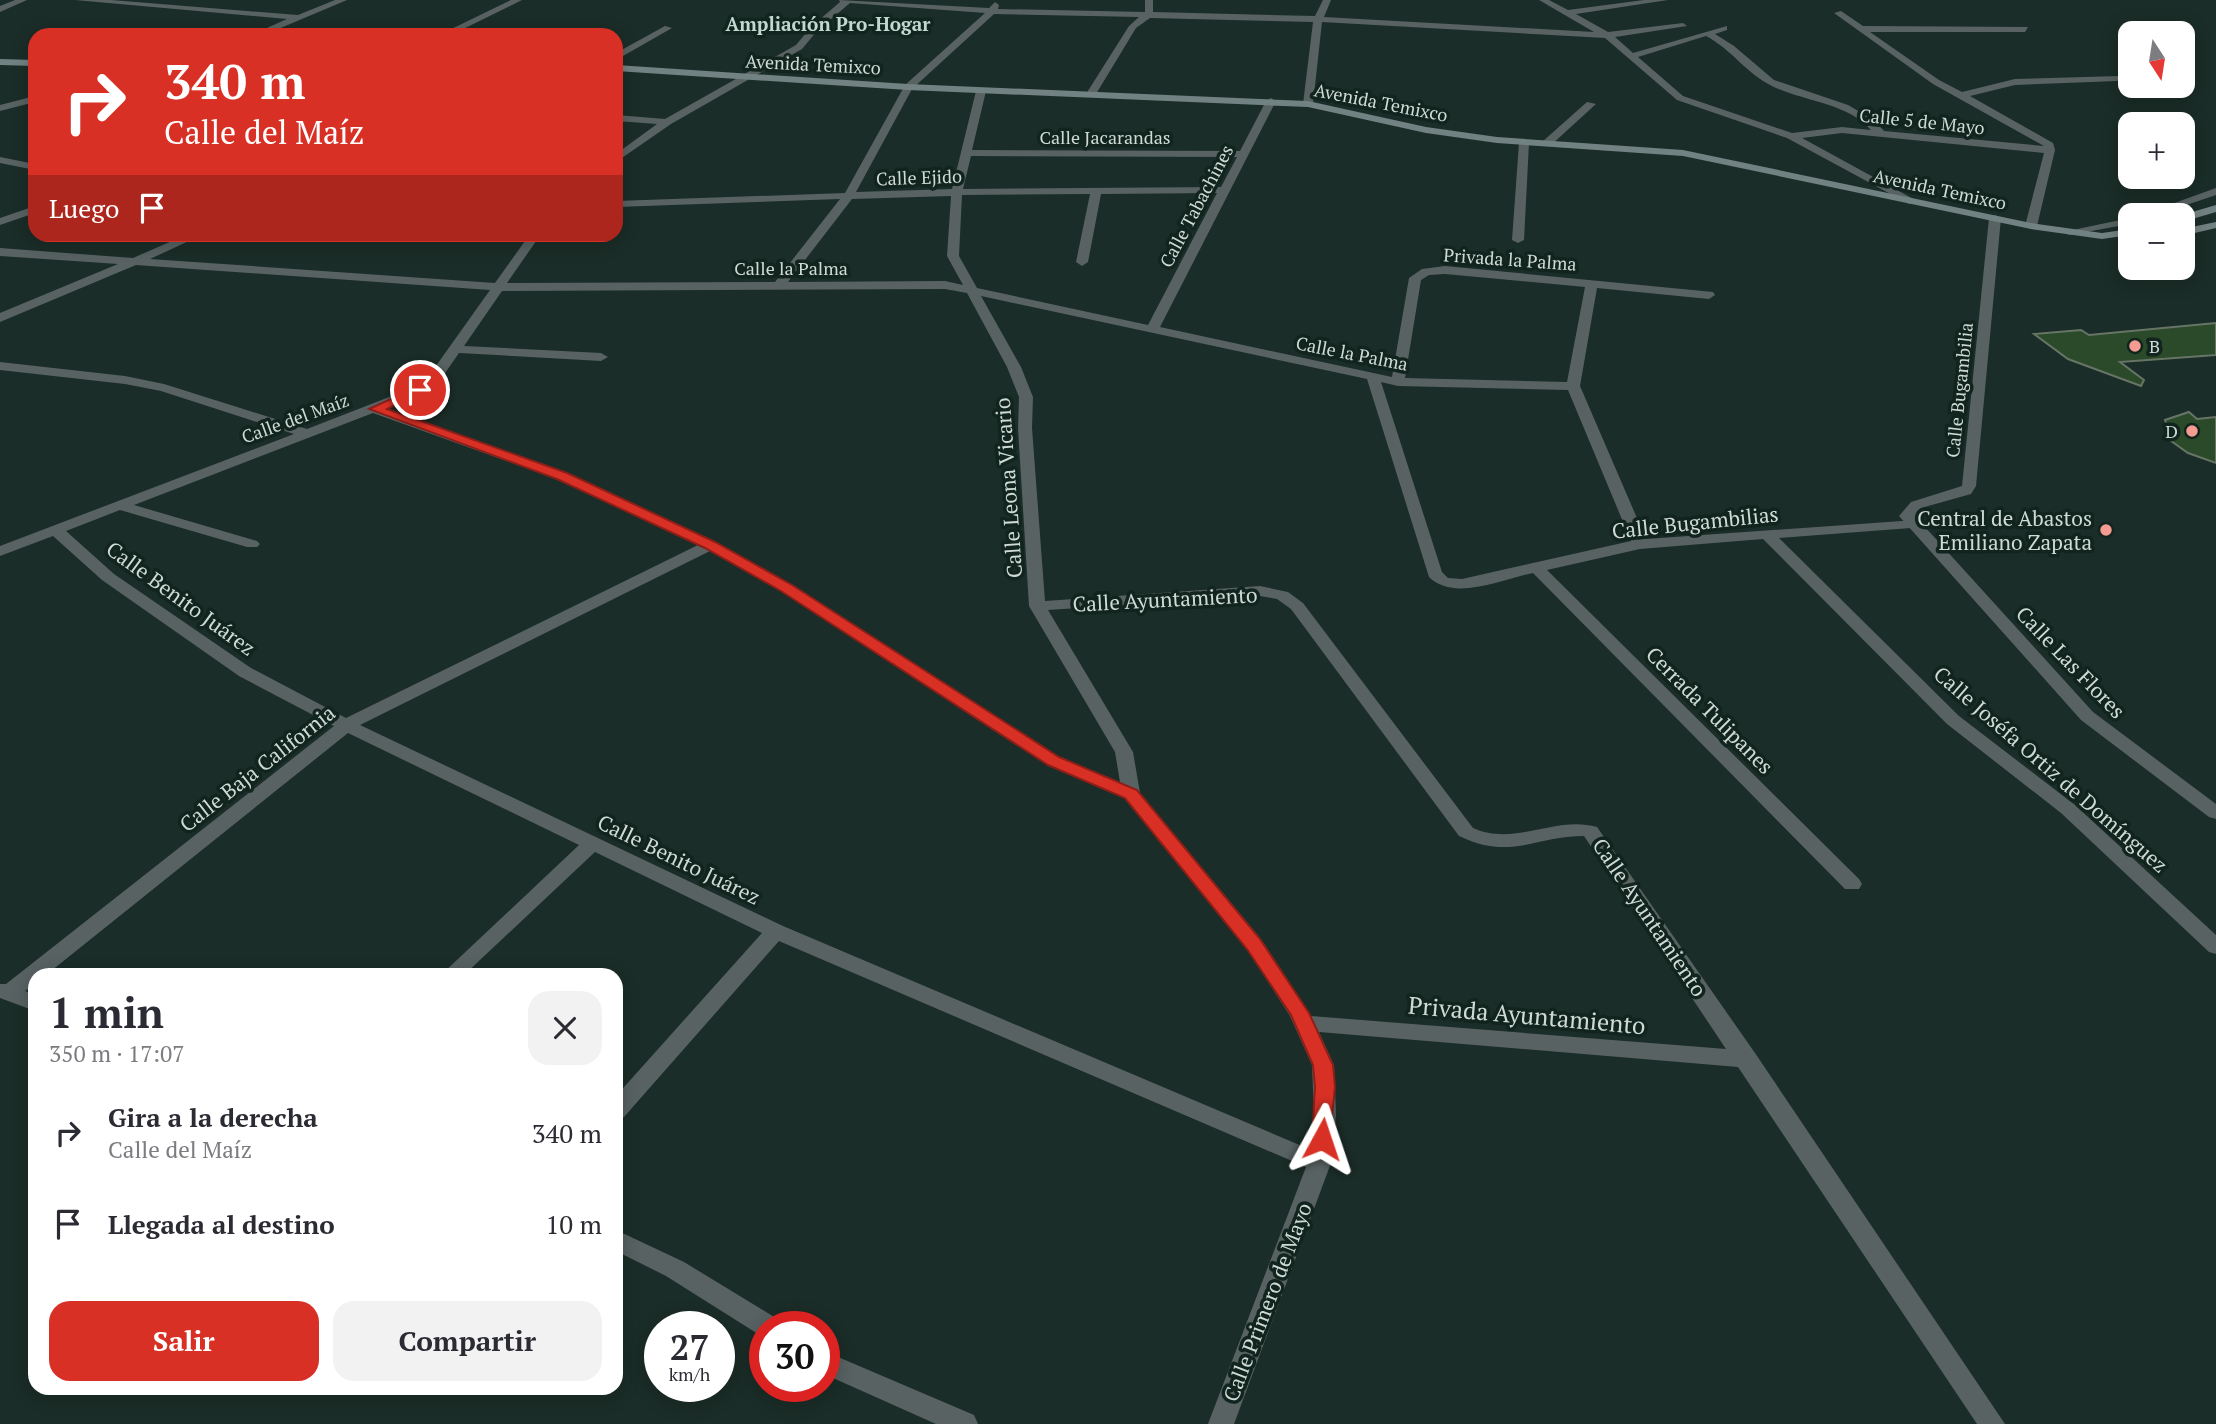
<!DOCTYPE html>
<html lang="es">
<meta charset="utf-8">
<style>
:root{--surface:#fff;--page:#f2f2f3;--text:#2b2b33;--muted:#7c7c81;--accent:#d93025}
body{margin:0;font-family:"PT Serif",serif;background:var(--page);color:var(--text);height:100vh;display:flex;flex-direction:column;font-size:26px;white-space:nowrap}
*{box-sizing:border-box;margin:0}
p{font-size:23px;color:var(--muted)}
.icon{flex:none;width:38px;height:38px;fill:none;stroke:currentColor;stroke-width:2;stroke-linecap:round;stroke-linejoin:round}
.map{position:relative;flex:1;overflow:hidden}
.panel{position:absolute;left:28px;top:968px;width:595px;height:427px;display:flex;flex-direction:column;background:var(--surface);border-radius:21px;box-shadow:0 4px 18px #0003}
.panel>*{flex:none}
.banner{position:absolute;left:28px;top:28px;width:595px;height:214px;border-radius:21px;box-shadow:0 4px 18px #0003;background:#d93025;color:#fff;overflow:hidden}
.needle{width:46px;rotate:168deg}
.controls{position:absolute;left:2118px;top:21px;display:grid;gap:14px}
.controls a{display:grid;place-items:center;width:77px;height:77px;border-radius:14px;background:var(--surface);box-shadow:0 4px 18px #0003;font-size:35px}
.speed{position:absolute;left:644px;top:1311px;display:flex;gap:14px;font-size:35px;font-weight:700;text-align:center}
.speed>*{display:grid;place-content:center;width:91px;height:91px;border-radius:50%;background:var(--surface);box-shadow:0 4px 18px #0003;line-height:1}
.speed small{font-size:18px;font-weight:400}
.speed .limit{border:10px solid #d22;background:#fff;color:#111}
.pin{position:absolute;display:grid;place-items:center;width:60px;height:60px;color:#fff;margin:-30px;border:4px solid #fff;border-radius:50%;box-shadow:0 2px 7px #0007}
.me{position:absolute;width:77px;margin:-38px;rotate:5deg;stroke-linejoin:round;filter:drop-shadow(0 0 5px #0008)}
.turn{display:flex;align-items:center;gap:24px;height:147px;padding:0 21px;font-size:32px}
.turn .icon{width:91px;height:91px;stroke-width:2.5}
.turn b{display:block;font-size:49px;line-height:60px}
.then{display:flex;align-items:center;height:66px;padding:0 21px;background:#0003;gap:14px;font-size:26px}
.round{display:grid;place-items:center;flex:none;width:74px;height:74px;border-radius:21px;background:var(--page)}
.headline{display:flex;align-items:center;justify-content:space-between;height:119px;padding:0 21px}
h1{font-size:42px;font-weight:700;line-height:52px}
.button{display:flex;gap:14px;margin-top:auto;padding:14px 21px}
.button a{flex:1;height:80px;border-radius:21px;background:var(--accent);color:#fff;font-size:28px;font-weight:700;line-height:80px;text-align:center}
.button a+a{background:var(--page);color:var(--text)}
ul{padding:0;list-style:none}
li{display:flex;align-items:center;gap:21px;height:91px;padding:0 21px}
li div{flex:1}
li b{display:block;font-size:26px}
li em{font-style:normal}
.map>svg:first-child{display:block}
.building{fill:#2a4a29;stroke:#677466;stroke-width:2}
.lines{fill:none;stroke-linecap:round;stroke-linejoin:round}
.minor{fill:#586262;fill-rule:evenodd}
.tertiary{fill:#586262;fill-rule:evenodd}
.secondary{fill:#728283;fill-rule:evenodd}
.route{fill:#d93025;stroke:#8d1f18;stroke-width:2}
.poi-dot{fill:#f59c92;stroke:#11241e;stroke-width:2.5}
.labels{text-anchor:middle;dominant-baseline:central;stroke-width:7;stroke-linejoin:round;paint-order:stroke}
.far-street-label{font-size:18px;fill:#cfdad6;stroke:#11241e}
.far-poi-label{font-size:18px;fill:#cfdad6;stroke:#11241e;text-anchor:start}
.far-neighbourhood-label{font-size:19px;font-weight:bold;fill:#c2d9d1;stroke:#11241e}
.street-label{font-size:21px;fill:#cfdad6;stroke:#11241e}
.poi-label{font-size:21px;fill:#cfdad6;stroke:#11241e;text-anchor:end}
.near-street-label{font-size:24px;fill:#cfdad6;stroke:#11241e}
</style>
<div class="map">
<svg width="2216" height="1424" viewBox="0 0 2216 1424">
<rect width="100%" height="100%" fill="#1b2d28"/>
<g class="building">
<path d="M 2216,323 L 2216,355 L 2120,362 L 2144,380 L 2141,386 L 2068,359 L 2034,334 L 2081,330 L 2089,335 Z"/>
<path d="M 2189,412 L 2197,419 L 2216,417 L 2216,463 L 2188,453 L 2171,441 L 2165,420 Z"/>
</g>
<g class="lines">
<g class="minor">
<path d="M 15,0 L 27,0 L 0,12 L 0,6 Z"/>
<path d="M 75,0 L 111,0 L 298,15 L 335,0 L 347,0 L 264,35 L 251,35 L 287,19 Z"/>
<path d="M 511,0 L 522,0 L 451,35 L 439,35 Z"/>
<path d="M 839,0 L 989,8 L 995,2 L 999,5 L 998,9 L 1145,12 L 1145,0 L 1153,0 L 1153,12 L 1315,16 L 1323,0 L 1331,0 L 1324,17 L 1594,32 L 1539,0 L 1549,0 L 1568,10 L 1644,0 L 1668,0 L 1576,14 L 1608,32 L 1683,23 L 1687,26 L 1615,37 L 1633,53 L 1727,26 L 1727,30 L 1715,34 L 1734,46 L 1774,80 L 1848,105 L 1874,120 L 1884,131 L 2044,146 L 1933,84 L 1834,13 L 1841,11 L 1863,26 L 2028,27 L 2025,32 L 1870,32 L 1939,80 L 1962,92 L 2015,79 L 2120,76 L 2122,78 L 2117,81 L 2015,85 L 1970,96 L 2053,143 L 2055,150 L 2037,226 L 2031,229 L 2025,226 L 2044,153 L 1842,133 L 1802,138 L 1919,202 L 1909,204 L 1787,138 L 1677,100 L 1605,38 L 1322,22 L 1313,104 L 1308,107 L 1303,104 L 1313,22 L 1150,18 L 1136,28 L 1096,94 L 1091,97 L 1086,94 L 1129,26 L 1139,17 L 994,14 L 912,89 L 856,192 L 952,189 L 976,91 L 981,88 L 986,91 L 972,150 L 1240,151 L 1266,101 L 1271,98 L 1276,101 L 1160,327 L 1392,377 L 1409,278 L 1422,269 L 1445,266 L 1713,292 L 1715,295 L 1709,299 L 1597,288 L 1580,386 L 1646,539 L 1916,520 L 1919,523 L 1911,528 L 1779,538 L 1959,716 L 2075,805 L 2216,935 L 2216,954 L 2209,952 L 2061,813 L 1947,724 L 1763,539 L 1640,549 L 1547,570 L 1859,879 L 1862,884 L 1859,889 L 1845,889 L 1533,573 C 1503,579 1454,602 1429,577 L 1367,379 L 981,296 L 1021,367 L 1033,397 L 1032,428 L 1045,601 L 1260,586 L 1288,592 L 1303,603 L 1473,828 C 1515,847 1555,815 1597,827 L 1755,1053 L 2005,1424 L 1977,1424 L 1738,1067 L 1319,1032 L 1334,1065 L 1336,1115 L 1331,1163 L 1234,1424 L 1208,1424 L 1306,1167 L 779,941 L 624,1117 L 616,1120 L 616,1096 L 762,933 L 595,852 L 464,975 L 441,975 L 579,845 L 348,733 L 46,975 L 35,975 L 35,984 L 25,991 L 35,995 L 35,1011 L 0,998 L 0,984 L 6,984 L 334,726 L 239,676 L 102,580 L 53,536 L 0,556 L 0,546 L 294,434 L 161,391 L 125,384 L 0,370 L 0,362 L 125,376 L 164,384 L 307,429 L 415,387 L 426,380 L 490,290 L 136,265 L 0,322 L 0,313 L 118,264 L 0,256 L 0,248 L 133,258 L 188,234 L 204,234 L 150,259 L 495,283 L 530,234 L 541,234 L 507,283 L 775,282 L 840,199 L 616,207 L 616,201 L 845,193 L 905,85 L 985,13 L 850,3 L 817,31 L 802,49 L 671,124 L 616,162 L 616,154 L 657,124 L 616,121 L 616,115 L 665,119 L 796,45 L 811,27 L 840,2 ZM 1706,36 C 1731,49 1747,74 1772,86 C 1804,102 1846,102 1871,130 L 1842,127 L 1792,133 L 1683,96 L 1638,57 ZM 971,156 L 1237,157 L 1221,187 L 963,189 ZM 1217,193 L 1148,325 L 977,288 L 959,256 L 962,195 L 1090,194 L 1076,262 L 1082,266 L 1088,262 L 1101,194 ZM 951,196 L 947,256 L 963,285 L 945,281 L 788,282 L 852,199 ZM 1445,274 L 1585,287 L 1567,382 L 1405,378 L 1421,280 L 1429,275 ZM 945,289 L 967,293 L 1007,367 L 1019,397 L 1018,428 L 1029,606 L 1115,752 L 1120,782 L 1059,757 L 793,585 L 715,542 L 567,473 L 385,408 L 436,386 L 459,353 L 601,361 L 608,357 L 601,353 L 464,346 L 502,291 ZM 1381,382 L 1398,386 L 1568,390 L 1631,541 L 1462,579 L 1448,578 L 1442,572 ZM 373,413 L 557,479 L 698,545 L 346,718 L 251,668 L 114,574 L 66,531 L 120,510 L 247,547 L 257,547 L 260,544 L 257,541 L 134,505 ZM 710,551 L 781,591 L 1047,765 L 1124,798 L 1247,949 L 1290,1016 L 1312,1065 L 1314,1115 L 1309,1149 L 783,926 L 360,725 ZM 1260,596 L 1277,599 L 1291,609 L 1459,836 C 1511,861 1535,836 1584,836 L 1726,1049 L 1311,1016 L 1261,939 L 1140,793 L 1133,752 L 1048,610 Z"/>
<path d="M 665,26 L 672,28 L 616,60 L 616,53 Z"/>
<path d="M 35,96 L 35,102 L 0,111 L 0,105 Z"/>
<path d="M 1587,102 L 1596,104 L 1550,146 L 1542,146 L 1542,142 Z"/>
<path d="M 1524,140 L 1529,143 L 1524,240 L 1518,243 L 1512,240 L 1519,143 Z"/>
<path d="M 0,157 L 35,164 L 35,170 L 0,163 Z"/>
<path d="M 2216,188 L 2216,195 L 2157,215 L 2141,215 Z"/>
<path d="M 35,206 L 35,213 L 0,225 L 0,218 Z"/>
<path d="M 2130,218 L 2130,224 L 2069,235 L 2063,232 Z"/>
<path d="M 616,1230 L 684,1262 L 776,1318 L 779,1326 L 765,1326 L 765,1336 L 758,1334 L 666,1276 L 616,1251 Z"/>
<path d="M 824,1351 L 974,1415 L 978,1424 L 936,1424 L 824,1374 Z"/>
</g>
<path class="tertiary" d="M 1995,215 L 2001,218 L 1976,486 L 1971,494 L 1921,508 L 1915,516 L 2093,712 L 2216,804 L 2216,819 L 2209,817 L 2081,720 L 1899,516 L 1911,502 L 1962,486 L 1989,218 Z"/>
<g class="secondary">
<path d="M 0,59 L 35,60 L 35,66 L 0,65 Z"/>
<path d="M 616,65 L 908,84 L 1308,101 L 1426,127 L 1497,137 L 1683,150 L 2031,223 L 2102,233 L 2130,229 L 2130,235 L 2102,239 L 2031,229 L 1683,156 L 1497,143 L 1426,133 L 1308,107 L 908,90 L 616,71 Z"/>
<path d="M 2216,205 L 2216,212 L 2182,222 L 2182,215 Z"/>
<path d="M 2216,222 L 2216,228 L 2182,236 L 2182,229 Z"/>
</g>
</g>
<path class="route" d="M 415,388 L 426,390 L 387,409 L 567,473 L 715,542 L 792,585 L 1059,757 L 1137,790 L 1260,939 L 1309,1013 L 1333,1065 L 1335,1087 L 1329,1145 L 1315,1145 L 1312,1139 L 1315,1087 L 1313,1065 L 1291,1015 L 1247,949 L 1125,798 L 1048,765 L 781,591 L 705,548 L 557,479 L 369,409 Z"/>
<g class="poi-dot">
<circle cx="2135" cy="346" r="7"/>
<circle cx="2192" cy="431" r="7"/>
<circle cx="2106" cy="530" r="7"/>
</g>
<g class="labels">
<g class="far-street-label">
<text transform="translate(813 64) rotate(3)">Avenida Temixco</text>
<text transform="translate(1381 102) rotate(11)">Avenida Temixco</text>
<text transform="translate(1922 121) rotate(6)">Calle 5 de Mayo</text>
<text x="1105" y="137">Calle Jacarandas</text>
<text transform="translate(919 177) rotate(-2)">Calle Ejido</text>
<text transform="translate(1940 189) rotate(12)">Avenida Temixco</text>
<text transform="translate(1196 206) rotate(-62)">Calle Tabachines</text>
<text transform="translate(1510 259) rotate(4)">Privada la Palma</text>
<text x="791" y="268">Calle la Palma</text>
<text transform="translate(1352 353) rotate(11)">Calle la Palma</text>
<text transform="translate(1959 390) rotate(-84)">Calle Bugambilia</text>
<text transform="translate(295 418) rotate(-20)">Calle del Maíz</text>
</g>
<g class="far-poi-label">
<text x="2149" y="346">B</text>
<text x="2178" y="431" text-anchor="end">D</text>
</g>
<g class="far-neighbourhood-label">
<text x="828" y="23">Ampliación Pro-Hogar</text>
</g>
<g class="street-label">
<text transform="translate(1008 488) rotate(-94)">Calle Leona Vicario</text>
<text transform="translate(1695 522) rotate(-6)">Calle Bugambilias</text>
<text transform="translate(181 598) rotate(36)">Calle Benito Juárez</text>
<text transform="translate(1165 599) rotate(-3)">Calle Ayuntamiento</text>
<text transform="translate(2071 662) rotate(46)">Calle Las Flores</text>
<text transform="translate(1710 710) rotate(45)">Cerrada Tulipanes</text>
<text transform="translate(257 768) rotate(-38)">Calle Baja California</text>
<text transform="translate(2051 769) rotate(41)">Calle Joséfa Ortiz de Domínguez</text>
<text transform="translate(679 859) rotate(26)">Calle Benito Juárez</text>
<text transform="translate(1650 917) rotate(56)">Calle Ayuntamiento</text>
<text transform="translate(1267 1302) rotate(-69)">Calle Primero de Mayo</text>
</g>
<g class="poi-label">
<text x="2092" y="518">Central de Abastos<tspan x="2092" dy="24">Emiliano Zapata</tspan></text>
</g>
<g class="near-street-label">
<text transform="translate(1527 1015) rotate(5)">Privada Ayuntamiento</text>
</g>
</g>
</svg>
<div class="controls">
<a><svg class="needle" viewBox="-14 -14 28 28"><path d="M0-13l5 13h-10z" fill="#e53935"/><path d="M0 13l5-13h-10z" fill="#7c7c81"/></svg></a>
<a>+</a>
<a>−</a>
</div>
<div class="speed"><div>27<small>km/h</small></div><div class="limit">30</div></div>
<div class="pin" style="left:420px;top:390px;background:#d93025"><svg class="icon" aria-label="arrive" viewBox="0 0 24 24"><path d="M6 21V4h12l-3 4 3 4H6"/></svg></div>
<svg class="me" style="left:1322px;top:1139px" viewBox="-20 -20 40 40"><path d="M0-17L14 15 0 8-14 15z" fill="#d93025" stroke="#fff" stroke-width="4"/></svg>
<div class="banner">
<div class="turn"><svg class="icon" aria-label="right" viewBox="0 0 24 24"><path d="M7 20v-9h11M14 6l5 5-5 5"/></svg><div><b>340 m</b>Calle del Maíz</div></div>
<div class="then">Luego<svg class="icon" aria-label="arrive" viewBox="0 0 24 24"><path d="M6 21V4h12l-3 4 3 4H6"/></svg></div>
</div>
<section class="panel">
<div class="headline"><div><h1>1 min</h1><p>350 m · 17:07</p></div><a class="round"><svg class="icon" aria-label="close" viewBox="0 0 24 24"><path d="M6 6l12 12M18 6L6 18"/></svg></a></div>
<ul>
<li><svg class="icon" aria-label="right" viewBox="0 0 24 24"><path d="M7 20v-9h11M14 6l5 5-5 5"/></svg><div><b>Gira a la derecha</b><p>Calle del Maíz</p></div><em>340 m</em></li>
<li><svg class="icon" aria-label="arrive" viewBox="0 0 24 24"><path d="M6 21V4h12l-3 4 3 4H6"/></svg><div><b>Llegada al destino</b></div><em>10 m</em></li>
</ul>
<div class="button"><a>Salir</a><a>Compartir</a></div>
</section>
</div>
